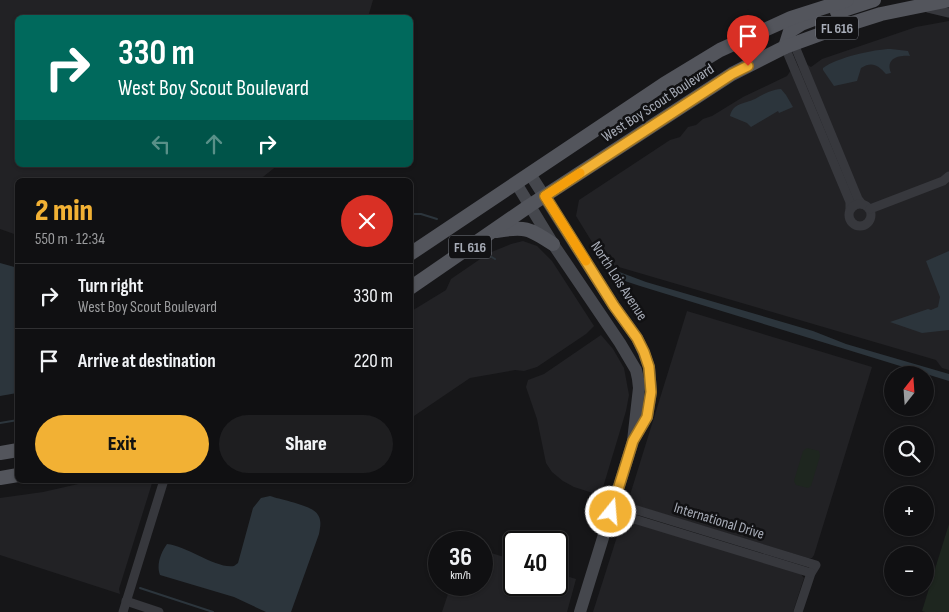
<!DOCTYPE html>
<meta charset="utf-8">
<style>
:root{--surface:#101012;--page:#1e1e20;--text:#f1f3f6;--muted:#9c9d9f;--line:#303032;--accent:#f2b134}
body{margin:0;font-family:"Sofia Sans Condensed",sans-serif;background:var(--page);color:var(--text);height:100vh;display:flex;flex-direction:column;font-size:19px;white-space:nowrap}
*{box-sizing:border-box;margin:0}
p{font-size:16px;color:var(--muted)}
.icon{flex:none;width:28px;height:28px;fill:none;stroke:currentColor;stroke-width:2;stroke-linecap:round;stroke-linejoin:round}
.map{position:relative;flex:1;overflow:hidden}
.drawer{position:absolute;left:15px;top:178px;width:398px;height:305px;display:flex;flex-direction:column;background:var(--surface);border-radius:8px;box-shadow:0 1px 4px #0004,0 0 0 1px var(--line)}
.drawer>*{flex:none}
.banner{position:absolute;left:15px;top:15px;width:398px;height:152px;border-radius:8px;box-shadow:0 1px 4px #0004,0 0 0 1px var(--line);background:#00695c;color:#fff;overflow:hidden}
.needle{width:32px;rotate:17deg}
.tools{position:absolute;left:884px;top:366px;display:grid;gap:10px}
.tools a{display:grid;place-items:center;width:50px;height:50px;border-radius:50%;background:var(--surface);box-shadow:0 1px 4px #0004,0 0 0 1px var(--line);font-size:25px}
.speed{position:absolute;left:428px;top:531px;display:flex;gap:10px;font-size:25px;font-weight:700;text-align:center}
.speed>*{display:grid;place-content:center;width:65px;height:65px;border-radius:50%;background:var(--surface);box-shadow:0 1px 4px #0004,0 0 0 1px var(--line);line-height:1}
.speed small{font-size:12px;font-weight:400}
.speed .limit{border:2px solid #111;border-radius:8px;background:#fff;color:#111}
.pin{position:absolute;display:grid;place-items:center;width:42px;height:42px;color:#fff;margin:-51px -21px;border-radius:50% 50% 50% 0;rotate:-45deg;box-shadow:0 0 5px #0007}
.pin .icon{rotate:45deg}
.me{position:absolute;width:55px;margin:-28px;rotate:17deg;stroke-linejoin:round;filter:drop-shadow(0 0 4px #0008)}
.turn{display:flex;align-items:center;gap:18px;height:105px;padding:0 20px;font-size:22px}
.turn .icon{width:65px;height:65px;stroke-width:2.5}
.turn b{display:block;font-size:35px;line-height:42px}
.lanes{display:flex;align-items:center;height:48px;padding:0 20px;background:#0003;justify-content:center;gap:25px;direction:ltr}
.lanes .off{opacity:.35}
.round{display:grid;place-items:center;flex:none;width:52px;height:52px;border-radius:26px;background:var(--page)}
.summary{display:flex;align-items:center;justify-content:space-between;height:85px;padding:0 20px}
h1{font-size:30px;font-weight:800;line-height:38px;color:var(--accent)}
.action{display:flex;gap:10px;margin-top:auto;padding:10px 20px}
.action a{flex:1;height:58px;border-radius:30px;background:var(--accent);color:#111;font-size:20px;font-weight:800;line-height:58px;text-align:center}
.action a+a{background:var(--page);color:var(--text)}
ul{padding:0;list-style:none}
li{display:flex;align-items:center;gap:15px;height:65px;padding:0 20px;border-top:1px solid var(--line)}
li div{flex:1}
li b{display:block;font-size:19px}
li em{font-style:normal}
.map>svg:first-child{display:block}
.built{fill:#222225}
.green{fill:#1e261f}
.water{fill:#2c353c}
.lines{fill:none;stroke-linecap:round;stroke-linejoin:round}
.stream{stroke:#2c353c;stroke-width:2}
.street{stroke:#37383d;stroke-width:9}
.secondary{stroke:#45474d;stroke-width:12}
.primary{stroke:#53555c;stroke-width:14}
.route-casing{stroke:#9d7322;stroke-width:12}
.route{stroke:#f2b134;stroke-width:9}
.slow{stroke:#f59e0b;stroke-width:9}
.labels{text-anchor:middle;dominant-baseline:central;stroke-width:5;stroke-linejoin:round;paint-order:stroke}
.shield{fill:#111113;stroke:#7b7e86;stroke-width:1}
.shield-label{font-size:14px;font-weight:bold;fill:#a8adb8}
.street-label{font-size:15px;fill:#a8adb8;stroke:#111113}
</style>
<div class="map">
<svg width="949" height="612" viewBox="0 0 949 612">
<rect width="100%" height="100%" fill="#161618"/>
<g class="built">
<path d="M 0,0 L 373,0 L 368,17 L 18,18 L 18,165 L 278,165 L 259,180 L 18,180 L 17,235 L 0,229 Z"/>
<path d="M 949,21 L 949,370 L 942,368 L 936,360 L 605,263 L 576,216 L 579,200 L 670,140 L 680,137 L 688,127 L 696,125 L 703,119 L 712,116 L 743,97 L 787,76 L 791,70 L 806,64 L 811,67 L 822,59 L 916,27 Z"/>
<path d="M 523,241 L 537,246 L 552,261 L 594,326 L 586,334 L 537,367 L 524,371 L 515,370 L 470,378 L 411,418 L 410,312 L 446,290 L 451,279 L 489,253 L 511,244 Z"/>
<path d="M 687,311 L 872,367 L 814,555 L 812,558 L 808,558 L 634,505 L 631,502 L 632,500 L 630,495 Z"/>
<path d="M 601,335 L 613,349 L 624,368 L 629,395 L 626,411 L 601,494 L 596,494 L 574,487 L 563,481 L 552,472 L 546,463 L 537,419 L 526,387 L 528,380 L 544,374 Z"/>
<path d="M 96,480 L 153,480 L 119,589 L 120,594 L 0,555 L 0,498 L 43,492 Z"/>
<path d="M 629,521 L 800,573 L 804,578 L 793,612 L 593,612 L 621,524 Z"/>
<path d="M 481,550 L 514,560 L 514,585 L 556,585 L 556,573 L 576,579 L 567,612 L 442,612 L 451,585 L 481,585 Z"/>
</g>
<g class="green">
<path d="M 807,448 L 819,451 L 820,456 L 811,486 L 808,488 L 796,485 L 794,481 L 803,451 Z"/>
<path d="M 949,524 L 949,612 L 925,612 L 922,611 Z"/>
</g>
<g class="water">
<path d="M 891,49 L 908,51 L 910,56 C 899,55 885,58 891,73 L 886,74 C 878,65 872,61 861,68 L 857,81 L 834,86 L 823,70 L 823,68 C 836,58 874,49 891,49 Z"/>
<path d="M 781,89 L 786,95 L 793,107 L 779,113 L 778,111 L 751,127 L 747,123 L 730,116 C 733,103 744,104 755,99 C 764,94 770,90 781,89 Z"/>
<path d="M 949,251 L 949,330 L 922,333 L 890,322 L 928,309 L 931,310 L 938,307 L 940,297 L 926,261 Z"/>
<path d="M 0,263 L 18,268 L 17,393 L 0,396 Z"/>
<path d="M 614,270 L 646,282 L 813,331 L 846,344 L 949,374 L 949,381 L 640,286 L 619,279 Z"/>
<path d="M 270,496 C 281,500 313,505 318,515 C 322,521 320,528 319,534 L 291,612 L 266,612 L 234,597 L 160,575 C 156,565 161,552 167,544 C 187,546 216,569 234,566 L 238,563 L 253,508 L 261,498 Z"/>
</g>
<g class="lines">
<g class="stream">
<path d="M 410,214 L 421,214 L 437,219"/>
<path d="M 490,256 L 495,259"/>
<path d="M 0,423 L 18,420"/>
<path d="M 140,588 L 213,612"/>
</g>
<g class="street">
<path d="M 928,8 L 949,13"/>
<path d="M 794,44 L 858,199 L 862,204"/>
<path d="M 785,47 L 850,202 L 850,209"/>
<circle cx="860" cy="215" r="11"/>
<path d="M 870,209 L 943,181 L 949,176"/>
<path d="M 614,503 L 816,565 L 811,573 L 798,612"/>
<path d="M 611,512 L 811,573"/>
<path d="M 126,601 L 159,612"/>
<path d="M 123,612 L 164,480"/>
</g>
<g class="secondary">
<path d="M 530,174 L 614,306 L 637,338 L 644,353 L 649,367 L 651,392 L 647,417 L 634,439"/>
<path d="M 516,183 L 555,247 L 620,343 L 636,370 L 638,379 L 639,388 L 633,441 L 580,612"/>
</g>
<g class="primary">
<path d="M 837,12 L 874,0"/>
<path d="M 785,47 L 790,31 L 801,24 L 814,19"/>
<path d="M 496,231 C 525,226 529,228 553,244"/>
<path d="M 410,254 L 664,84 L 720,50 L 791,18 L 847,0"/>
<path d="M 410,288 L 529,206 L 732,74 L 785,47 L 840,27 L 881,14 L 949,0"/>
<path d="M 0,453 L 18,450"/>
<path d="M 0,478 L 18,475"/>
</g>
</g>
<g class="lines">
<defs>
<path id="route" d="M 611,512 L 633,441 L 647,417 L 651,392 L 649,367 L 644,352 L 637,338 L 614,306 L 545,196 L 732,74 L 748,66"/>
</defs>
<use href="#route" class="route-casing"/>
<use href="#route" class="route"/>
<path class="slow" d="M 580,173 L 545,196 L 586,261"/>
</g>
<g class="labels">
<g class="shield">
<rect x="816" y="16.5" width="42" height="23" rx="4"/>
<rect x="449" y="235.5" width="42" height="23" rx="4"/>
</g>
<g class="shield-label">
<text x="837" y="28">FL 616</text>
<text x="470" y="247">FL 616</text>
</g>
<g class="street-label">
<text transform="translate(658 103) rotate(-33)">West Boy Scout Boulevard</text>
<text transform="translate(619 281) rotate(57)">North Lois Avenue</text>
<text transform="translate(719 521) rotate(17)">International Drive</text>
</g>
</g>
</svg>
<div class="tools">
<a><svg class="needle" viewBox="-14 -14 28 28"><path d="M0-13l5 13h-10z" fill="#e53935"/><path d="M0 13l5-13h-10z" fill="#9c9d9f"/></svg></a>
<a><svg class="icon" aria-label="search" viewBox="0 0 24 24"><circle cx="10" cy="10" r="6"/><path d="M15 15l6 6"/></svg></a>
<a>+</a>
<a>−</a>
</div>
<div class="speed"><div>36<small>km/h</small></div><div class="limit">40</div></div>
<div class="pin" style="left:748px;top:66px;background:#d93025"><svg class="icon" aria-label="arrive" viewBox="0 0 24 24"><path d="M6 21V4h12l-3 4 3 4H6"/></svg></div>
<svg class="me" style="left:611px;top:512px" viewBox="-20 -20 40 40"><circle r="17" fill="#f2b134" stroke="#fff" stroke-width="3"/><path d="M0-11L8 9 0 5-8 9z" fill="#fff"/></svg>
<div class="banner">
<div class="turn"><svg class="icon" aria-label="right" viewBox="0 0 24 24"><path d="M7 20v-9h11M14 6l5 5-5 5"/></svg><div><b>330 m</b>West Boy Scout Boulevard</div></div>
<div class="lanes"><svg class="icon off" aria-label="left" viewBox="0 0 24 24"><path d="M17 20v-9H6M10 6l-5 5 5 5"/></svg><svg class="icon off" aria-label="ahead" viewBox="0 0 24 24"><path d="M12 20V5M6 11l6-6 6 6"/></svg><svg class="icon" aria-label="right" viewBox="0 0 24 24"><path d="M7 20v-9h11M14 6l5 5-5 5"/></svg></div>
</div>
<section class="drawer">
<div class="summary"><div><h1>2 min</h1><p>550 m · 12:34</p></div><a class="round" style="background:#d93025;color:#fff"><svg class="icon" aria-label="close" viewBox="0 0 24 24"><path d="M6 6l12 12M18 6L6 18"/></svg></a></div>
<ul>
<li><svg class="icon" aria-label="right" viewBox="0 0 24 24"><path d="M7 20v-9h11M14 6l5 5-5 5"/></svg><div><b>Turn right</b><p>West Boy Scout Boulevard</p></div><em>330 m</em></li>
<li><svg class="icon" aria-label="arrive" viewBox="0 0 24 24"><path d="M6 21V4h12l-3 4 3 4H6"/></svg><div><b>Arrive at destination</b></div><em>220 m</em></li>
</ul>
<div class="action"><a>Exit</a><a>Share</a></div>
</section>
</div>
